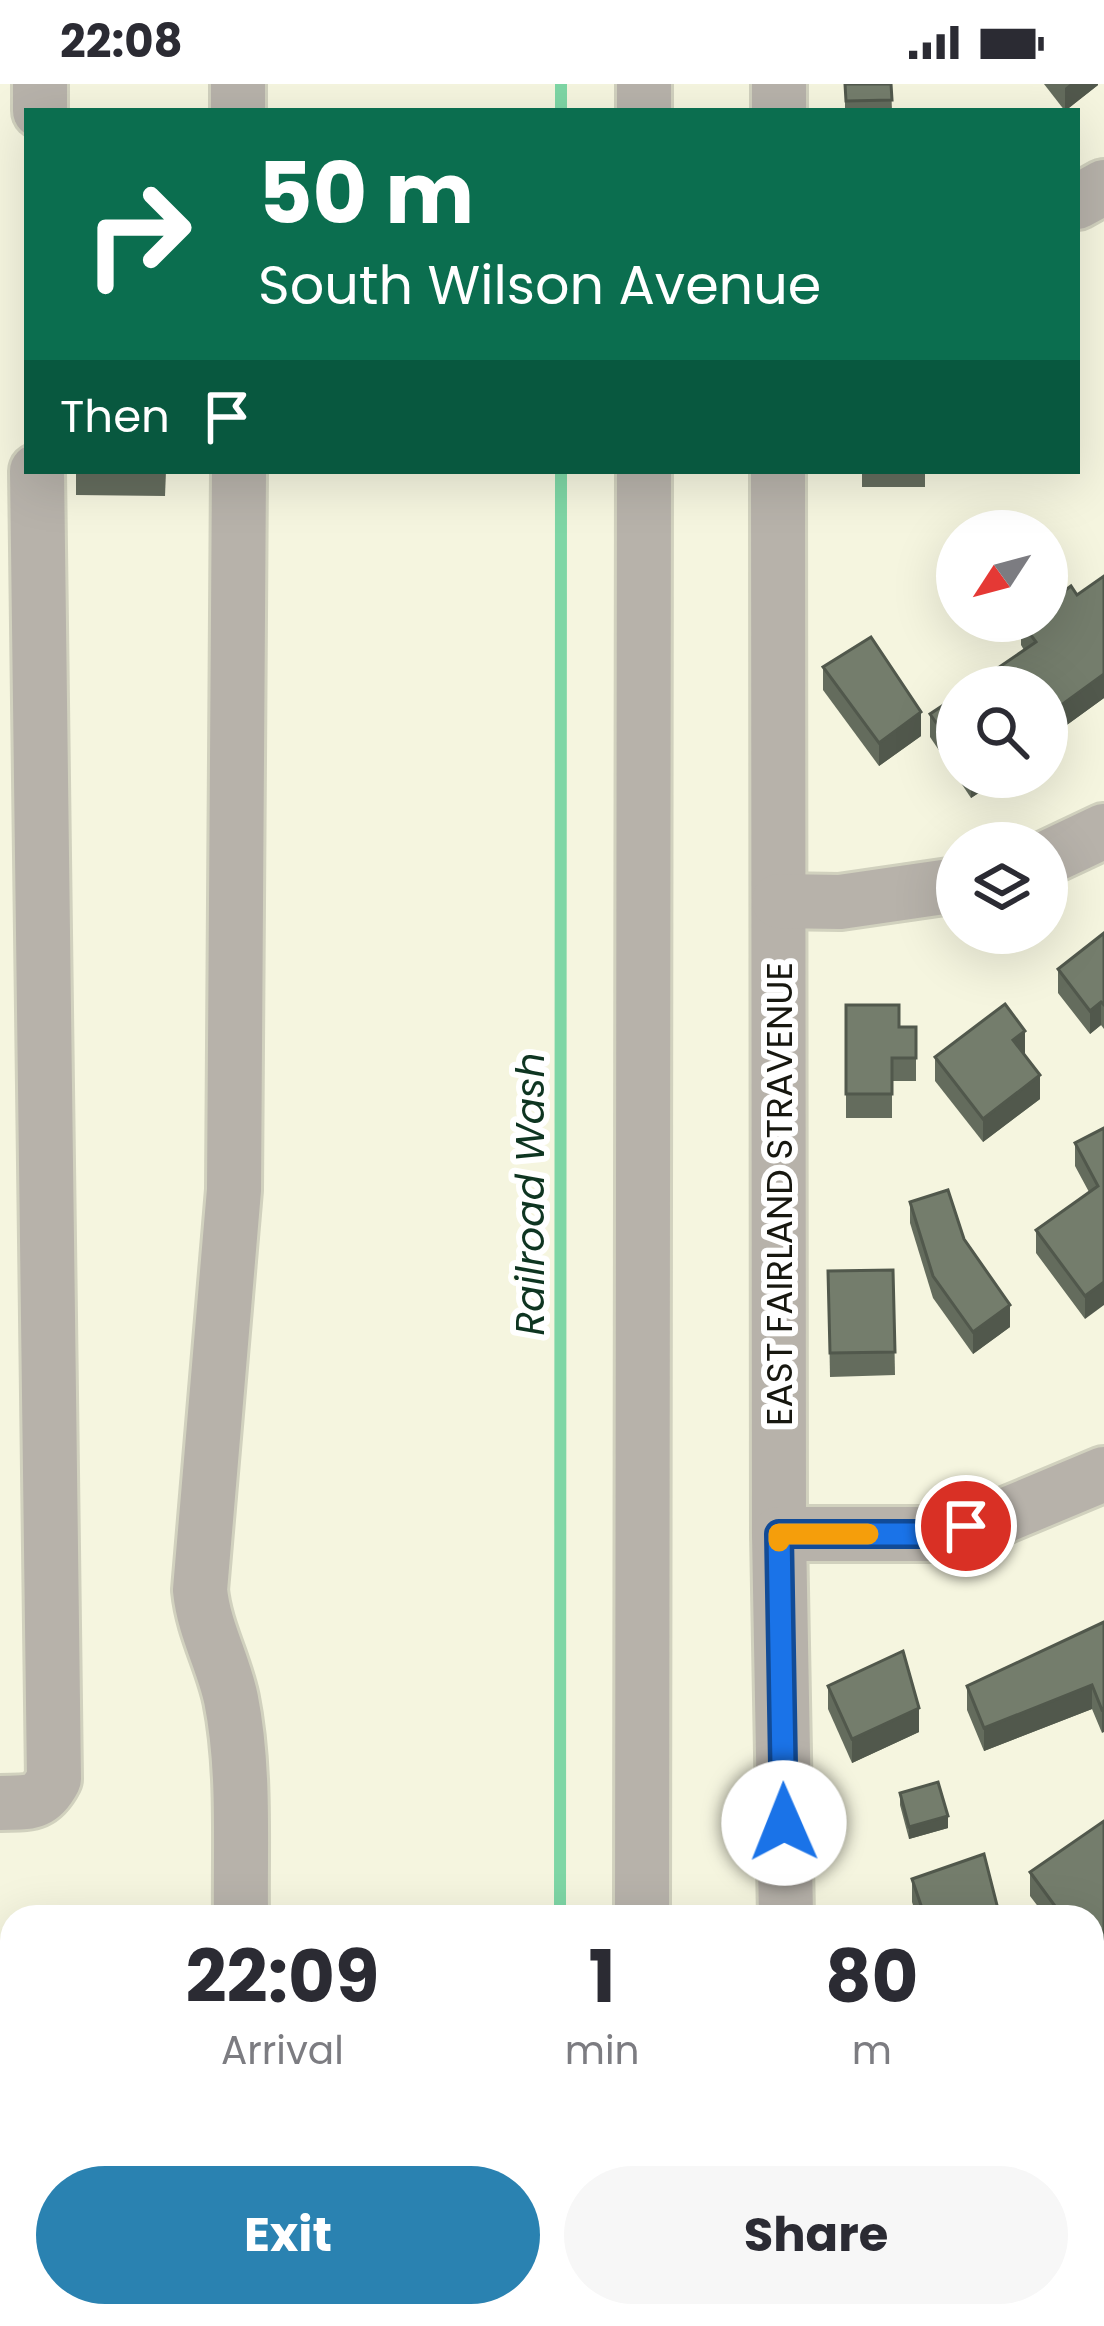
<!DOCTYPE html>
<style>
:root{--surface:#fff;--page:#f7f7f7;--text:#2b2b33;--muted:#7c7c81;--accent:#2a82b1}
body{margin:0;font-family:Poppins,sans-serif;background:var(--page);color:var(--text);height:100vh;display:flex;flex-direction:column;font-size:45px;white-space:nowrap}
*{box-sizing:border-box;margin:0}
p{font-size:39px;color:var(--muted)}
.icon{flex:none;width:66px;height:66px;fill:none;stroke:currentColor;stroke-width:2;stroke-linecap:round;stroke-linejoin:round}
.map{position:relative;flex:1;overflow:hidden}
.side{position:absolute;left:0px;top:1821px;width:1104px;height:423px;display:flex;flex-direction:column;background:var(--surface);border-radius:36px 36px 0 0;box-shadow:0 12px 48px #0002}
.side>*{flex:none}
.banner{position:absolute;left:24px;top:24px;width:1056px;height:366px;border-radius:0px;box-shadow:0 12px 48px #0002;background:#0b6e4f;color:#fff;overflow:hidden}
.needle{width:78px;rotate:234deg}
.buttons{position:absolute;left:936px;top:426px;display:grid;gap:24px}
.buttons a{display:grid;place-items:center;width:132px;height:132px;border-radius:50%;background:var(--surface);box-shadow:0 12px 48px #0002;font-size:60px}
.pin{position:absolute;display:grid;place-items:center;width:102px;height:102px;color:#fff;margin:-51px;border:6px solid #fff;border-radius:50%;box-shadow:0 3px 12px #0007}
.me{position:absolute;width:132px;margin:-66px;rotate:359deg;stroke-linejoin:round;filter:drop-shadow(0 0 9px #0008)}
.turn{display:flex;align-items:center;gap:42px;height:252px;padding:0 36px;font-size:54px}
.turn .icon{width:156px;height:156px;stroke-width:2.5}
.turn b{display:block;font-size:84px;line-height:102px}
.then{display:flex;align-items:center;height:114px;padding:0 36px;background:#0003;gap:24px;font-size:45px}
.eta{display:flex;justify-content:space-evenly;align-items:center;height:204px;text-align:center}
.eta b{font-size:72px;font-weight:700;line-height:84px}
.action{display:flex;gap:24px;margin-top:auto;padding:24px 36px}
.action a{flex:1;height:138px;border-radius:72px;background:var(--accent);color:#fff;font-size:48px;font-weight:700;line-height:138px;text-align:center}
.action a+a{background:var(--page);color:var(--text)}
.status{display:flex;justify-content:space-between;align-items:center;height:84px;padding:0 60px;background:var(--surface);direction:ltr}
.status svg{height:33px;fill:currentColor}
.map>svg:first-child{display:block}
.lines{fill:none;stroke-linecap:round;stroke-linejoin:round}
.stream{stroke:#7ed6a5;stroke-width:12}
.minor-casing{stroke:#d1d1be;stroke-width:60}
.minor{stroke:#b7b2aa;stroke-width:54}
.wall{fill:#646c5d}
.shaded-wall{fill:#51584c}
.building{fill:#747d6c;stroke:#51584c;stroke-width:3}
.route-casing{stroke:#114b97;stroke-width:30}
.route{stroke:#1a73e8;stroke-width:21}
.slow{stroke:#f59e0b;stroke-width:21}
.labels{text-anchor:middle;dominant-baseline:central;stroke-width:12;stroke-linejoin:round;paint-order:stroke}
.street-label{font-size:36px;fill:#17170f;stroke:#fff}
.water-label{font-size:39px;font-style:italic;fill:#0e3521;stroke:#fff}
</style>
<div class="status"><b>22:08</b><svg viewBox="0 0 49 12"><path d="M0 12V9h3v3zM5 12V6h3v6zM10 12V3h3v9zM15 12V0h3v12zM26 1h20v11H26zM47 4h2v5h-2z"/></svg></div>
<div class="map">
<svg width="1104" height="2242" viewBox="0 0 1104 2242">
<rect width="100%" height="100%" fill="#f5f5df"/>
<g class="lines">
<g class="stream">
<path d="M 561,27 L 561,0"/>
<path d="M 560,1833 L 561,387"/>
<path d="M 559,2242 L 559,2232"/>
</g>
<defs>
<g id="minor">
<path d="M 40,0 L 40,27"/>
<path d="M 238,0 L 238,27"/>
<path d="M 644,27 L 644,0"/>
<path d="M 779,27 L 779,0"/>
<path d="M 1077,118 L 1104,103"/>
<path d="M 239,387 L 234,1106 L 200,1506 C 204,1546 223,1577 231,1615 C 245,1685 240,1762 241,1833"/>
<path d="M 778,387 L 779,1450 L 786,1833"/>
<path d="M 1047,774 L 1104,747"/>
<path d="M 779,817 L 840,818 L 957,801"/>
<path d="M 779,1450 L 931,1450 L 1001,1433 L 1104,1390"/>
<path d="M 0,1719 C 28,1718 40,1722 54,1695 L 37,387"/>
<path d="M 642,1833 L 644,387"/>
<path d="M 1092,2038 L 1104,2032"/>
<path d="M 244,2232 L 244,2242"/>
<path d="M 642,2232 L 642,2242"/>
<path d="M 789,2242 L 789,2232"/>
</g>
</defs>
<use href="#minor" class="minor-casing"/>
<use href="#minor" class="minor"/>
</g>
<g class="wall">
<path d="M 845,0 L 891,0 L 892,27 L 845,27 Z"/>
<path d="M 1044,0 L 1098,0 L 1098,1 L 1065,27 Z"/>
<path d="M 76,387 L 166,387 L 165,412 L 76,411 Z"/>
<rect x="862" y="387" width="63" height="16"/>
<path d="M 1104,492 L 1104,614 L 1053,651 L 1053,659 L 1024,566 L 1021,561 L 1021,538 L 1077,511 Z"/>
<path d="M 823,583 L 921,652 L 879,682 L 823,606 Z"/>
<path d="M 957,612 L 957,693 L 930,653 L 930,630 Z"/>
<path d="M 957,693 L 1003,693 L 971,714 Z"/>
<path d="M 1104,849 L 1104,945 L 1101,941 L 1090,950 L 1058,909 L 1058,885 Z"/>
<path d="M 846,921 L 899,943 L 916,943 L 916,997 L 892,997 L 892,1034 L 846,1034 Z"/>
<path d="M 1025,970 L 1040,1015 L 983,1058 L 935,997 L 935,973 Z"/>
<path d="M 1104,1044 L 1085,1235 L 1036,1169 L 1036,1146 L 1089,1108 L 1075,1082 L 1075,1059 Z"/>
<path d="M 910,1118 L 964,1155 L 1010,1243 L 973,1270 L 933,1214 L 910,1139 Z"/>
<path d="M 893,1186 L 895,1291 L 830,1293 L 828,1187 Z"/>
<path d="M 1104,1538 L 1102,1649 L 1092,1625 L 984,1667 L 967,1626 L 967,1602 Z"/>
<path d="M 828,1602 L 919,1648 L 852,1679 L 828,1625 Z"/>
<path d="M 900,1709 L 948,1744 L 909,1755 L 900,1721 Z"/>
<path d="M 1104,1737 L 1104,1911 L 1092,1895 L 1092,1833 L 1046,1833 L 1030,1812 L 1030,1788 Z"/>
<path d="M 912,1795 L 1000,1833 L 917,1833 L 912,1818 Z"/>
<path d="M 1104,2106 L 1104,2220 L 1092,2203 L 1092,2114 Z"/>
<rect x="949" y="2232" width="98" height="10"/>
</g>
<g class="shaded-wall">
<path d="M 1070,0 L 1098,0 L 1098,1 L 1065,27 L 1065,4 Z"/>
<path d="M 1104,590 L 1104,614 L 1053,651 L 1053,659 L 1047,663 L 1047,639 L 1049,630 Z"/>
<path d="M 921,628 L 921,652 L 879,682 L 879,659 Z"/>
<path d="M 971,693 L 1003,693 L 971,714 Z"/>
<path d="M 1101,918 L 1101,941 L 1090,950 L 1090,927 Z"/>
<path d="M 1025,947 L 1025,970 L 1013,980 L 1013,956 Z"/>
<path d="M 1040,991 L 1040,1015 L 983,1058 L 983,1035 Z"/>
<path d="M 1104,1198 L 1104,1221 L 1085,1235 L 1085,1212 Z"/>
<path d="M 1010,1221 L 1010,1243 L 973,1270 L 973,1248 Z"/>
<path d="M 1092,1601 L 1092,1625 L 984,1667 L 984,1644 Z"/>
<path d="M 919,1624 L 919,1648 L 852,1679 L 852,1655 Z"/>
<path d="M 1104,1625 L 1104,1648 L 1102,1649 L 1102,1626 Z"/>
<path d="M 948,1732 L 948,1744 L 909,1755 L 909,1743 Z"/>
</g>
<g class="building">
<path d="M 845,0 L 891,0 L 892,16 L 846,17 Z"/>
<path d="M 1104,492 L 1104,590 L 1049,630 L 1053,635 L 1047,639 L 1047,603 L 970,603 L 1036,558 L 1021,538 L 1047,537 L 1047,520 L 1071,502 L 1077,511 Z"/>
<path d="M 871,553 L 921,628 L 879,659 L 823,583 Z"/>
<path d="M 957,612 L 957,669 L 930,630 Z"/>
<path d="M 1104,849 L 1104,921 L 1101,918 L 1090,927 L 1058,885 Z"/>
<path d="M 1005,920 L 1025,947 L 1013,956 L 1040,991 L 983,1035 L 935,973 Z"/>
<path d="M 846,921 L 899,921 L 899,943 L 916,943 L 916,974 L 892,974 L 892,1010 L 846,1010 Z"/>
<path d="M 1104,1044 L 1104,1198 L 1085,1212 L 1036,1146 L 1098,1102 L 1075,1059 Z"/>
<path d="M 948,1106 L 964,1155 L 1010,1221 L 973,1248 L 933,1192 L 910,1118 Z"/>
<path d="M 893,1186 L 895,1268 L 830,1269 L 828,1187 Z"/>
<path d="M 1104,1538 L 1104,1625 L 1102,1626 L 1092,1601 L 984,1644 L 967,1602 Z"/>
<path d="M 903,1567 L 919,1624 L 852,1655 L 828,1602 Z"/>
<path d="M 938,1698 L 948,1732 L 909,1743 L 900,1709 Z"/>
<path d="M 1104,1737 L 1104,1887 L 1092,1871 L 1092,1833 L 1063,1833 L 1030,1788 Z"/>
<path d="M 984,1770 L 1000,1833 L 925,1833 L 912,1795 Z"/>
<path d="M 1104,2106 L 1104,2196 L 1092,2179 L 1092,2114 Z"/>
<rect x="852" y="2232" width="75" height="10"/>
<path d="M 956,2232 L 1046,2232 L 1042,2236 L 1046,2242 L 964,2242 Z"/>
</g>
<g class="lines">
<defs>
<path id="route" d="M 784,1739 L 779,1450 L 931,1450 L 966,1442"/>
</defs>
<use href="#route" class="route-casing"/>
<use href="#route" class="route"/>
<path class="slow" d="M 779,1457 L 779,1450 L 868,1450"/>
</g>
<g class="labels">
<g class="street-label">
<text transform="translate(779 1110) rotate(-90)">EAST FAIRLAND STRAVENUE</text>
</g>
<g class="water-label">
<text transform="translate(530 1110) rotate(-90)">Railroad Wash</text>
</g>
</g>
</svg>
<div class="buttons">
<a><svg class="needle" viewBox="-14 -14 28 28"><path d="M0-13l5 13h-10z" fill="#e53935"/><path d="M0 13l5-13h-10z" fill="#7c7c81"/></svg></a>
<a><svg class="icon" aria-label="search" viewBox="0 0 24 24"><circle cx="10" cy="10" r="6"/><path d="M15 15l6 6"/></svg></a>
<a><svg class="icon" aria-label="layers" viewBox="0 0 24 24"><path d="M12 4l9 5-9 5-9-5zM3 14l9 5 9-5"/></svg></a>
</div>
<div class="pin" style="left:966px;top:1442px;background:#d93025"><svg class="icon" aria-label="arrive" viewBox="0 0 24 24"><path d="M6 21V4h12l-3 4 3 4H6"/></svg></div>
<svg class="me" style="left:784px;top:1739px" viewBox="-20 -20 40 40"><circle r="19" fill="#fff"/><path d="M0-13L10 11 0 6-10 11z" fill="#1a73e8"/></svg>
<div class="banner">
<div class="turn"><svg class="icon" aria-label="right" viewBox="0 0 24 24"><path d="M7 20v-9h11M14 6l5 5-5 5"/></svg><div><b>50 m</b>South Wilson Avenue</div></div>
<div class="then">Then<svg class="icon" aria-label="arrive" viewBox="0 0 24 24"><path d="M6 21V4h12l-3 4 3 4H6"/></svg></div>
</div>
<section class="side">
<div class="eta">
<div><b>22:09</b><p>Arrival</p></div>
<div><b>1</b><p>min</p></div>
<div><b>80</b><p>m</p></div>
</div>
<div class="action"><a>Exit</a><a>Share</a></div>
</section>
</div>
